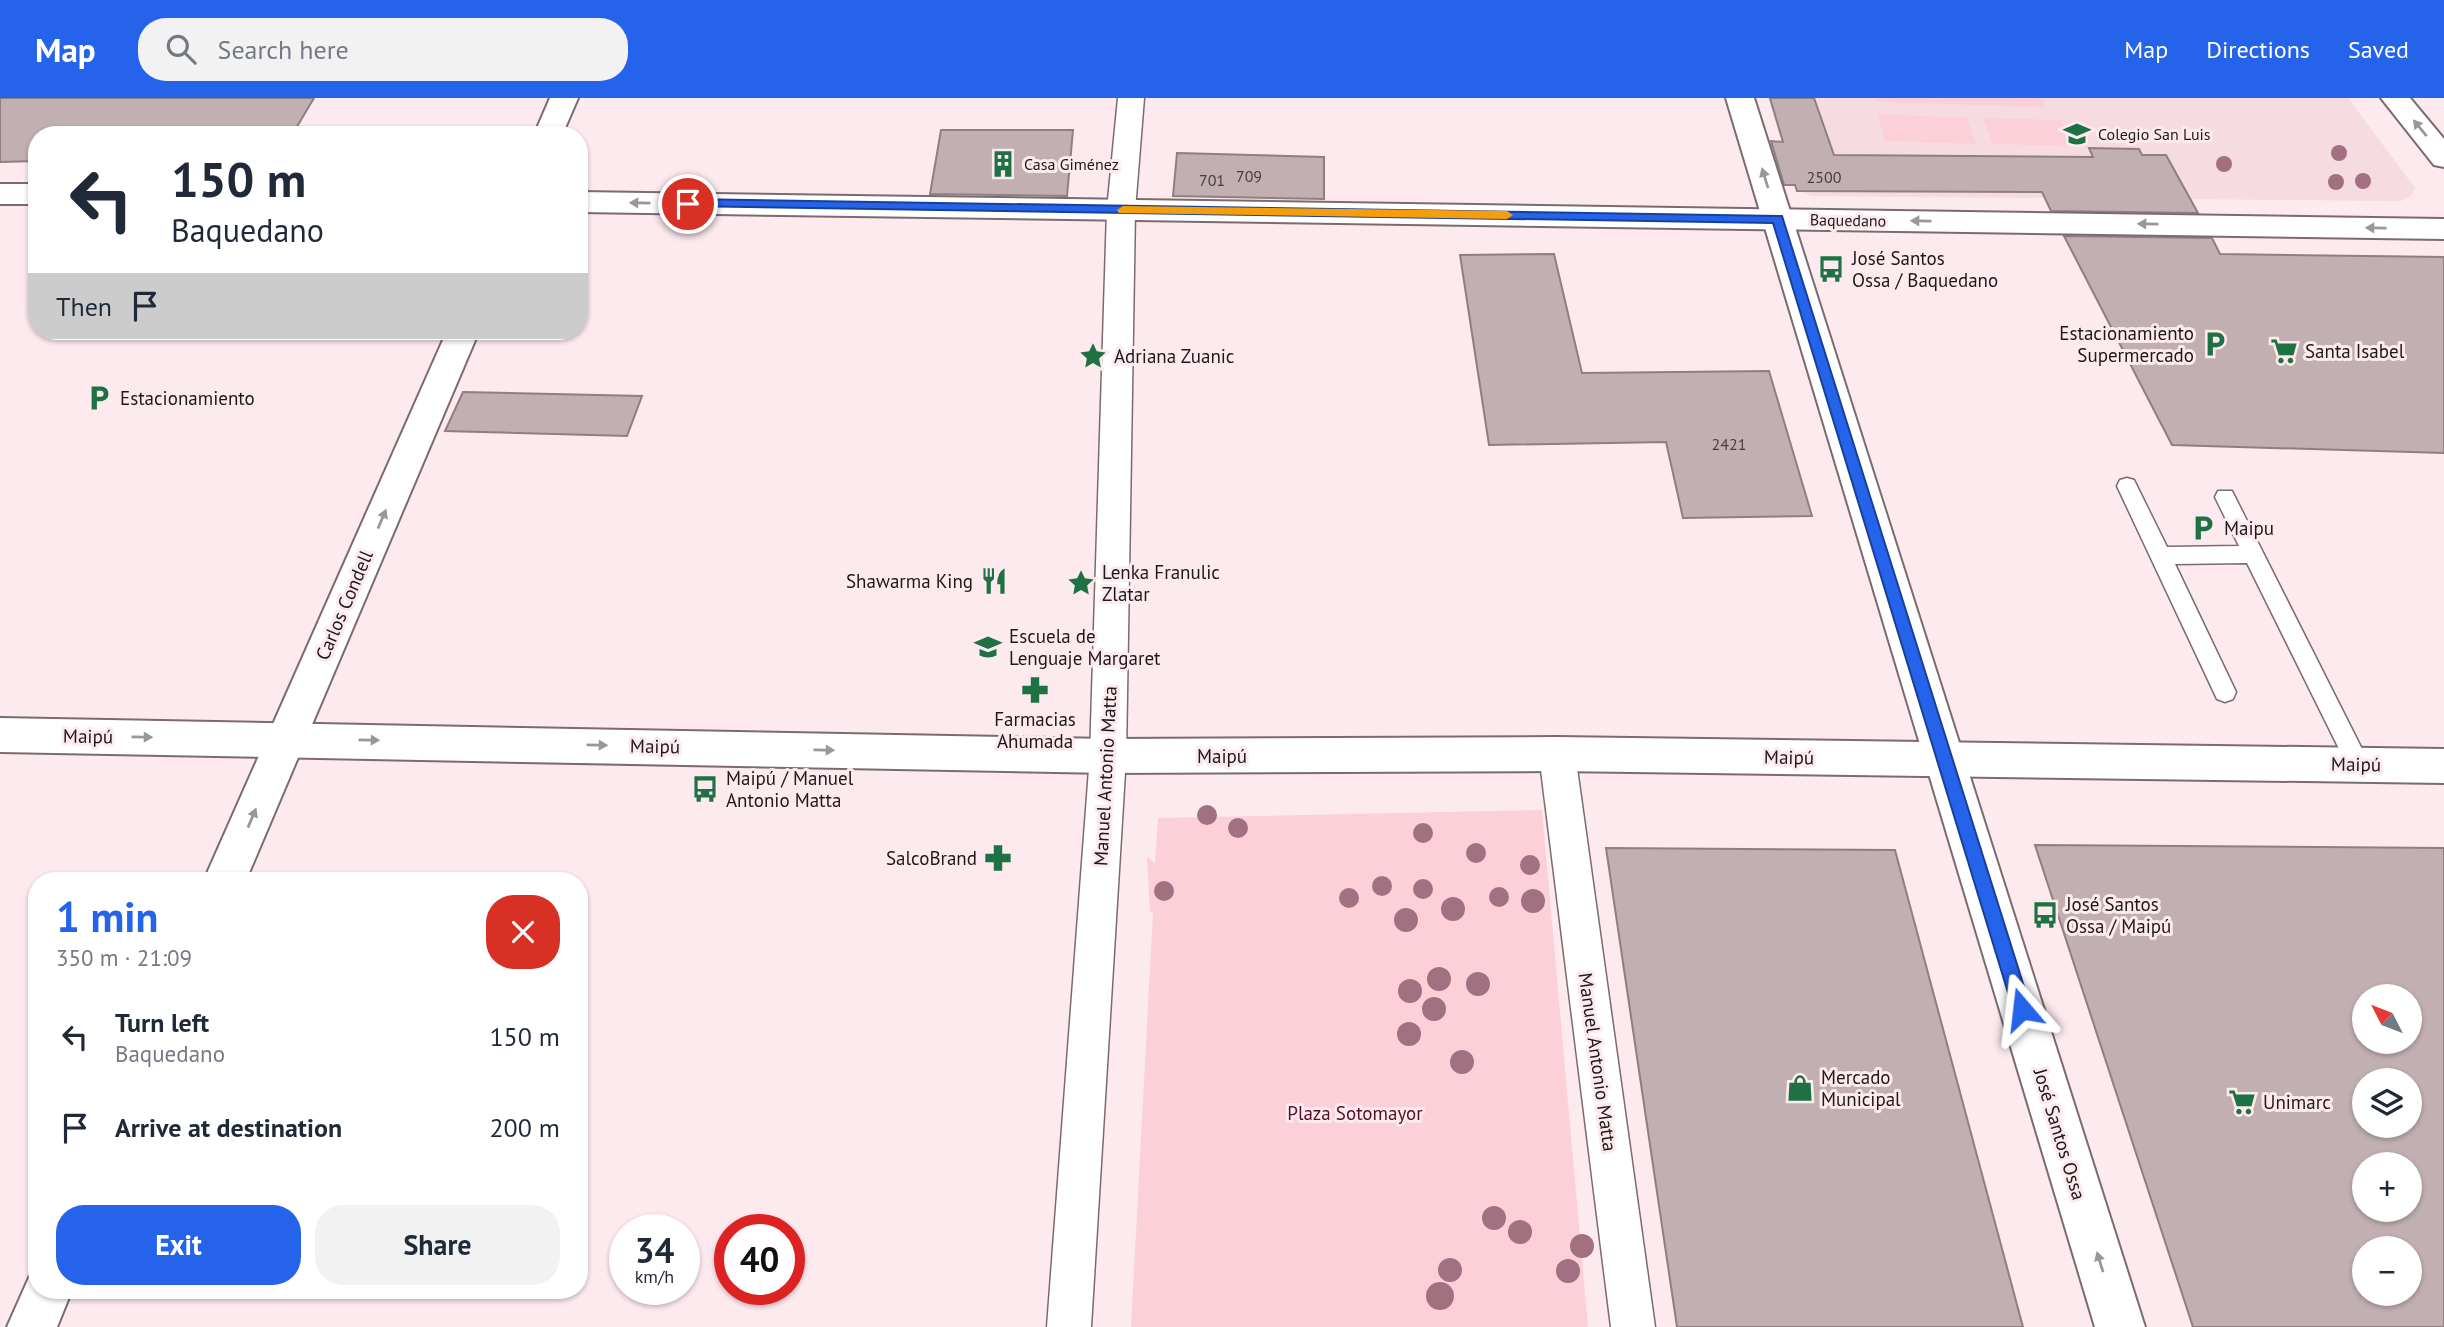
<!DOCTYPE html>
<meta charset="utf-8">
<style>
:root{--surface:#fff;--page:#f2f2f3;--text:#1f2937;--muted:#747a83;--accent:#2563eb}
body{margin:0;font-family:"PT Sans",sans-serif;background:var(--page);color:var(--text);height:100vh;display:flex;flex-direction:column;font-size:26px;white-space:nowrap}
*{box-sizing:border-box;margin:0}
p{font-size:23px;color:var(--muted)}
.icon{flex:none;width:38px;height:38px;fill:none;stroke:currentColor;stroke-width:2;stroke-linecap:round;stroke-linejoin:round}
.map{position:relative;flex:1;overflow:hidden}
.panel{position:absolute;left:28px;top:774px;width:560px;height:427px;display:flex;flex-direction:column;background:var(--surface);border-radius:28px;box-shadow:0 2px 5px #0004}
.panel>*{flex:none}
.top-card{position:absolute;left:28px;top:28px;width:560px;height:214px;border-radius:28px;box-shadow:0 2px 5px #0004;background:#fff;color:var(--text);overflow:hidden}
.needle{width:46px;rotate:312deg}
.fabs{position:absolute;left:2352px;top:886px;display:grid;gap:14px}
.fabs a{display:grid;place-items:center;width:70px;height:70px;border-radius:50%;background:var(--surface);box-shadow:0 2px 5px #0004;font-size:35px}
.speed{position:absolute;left:609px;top:1116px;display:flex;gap:14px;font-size:35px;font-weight:700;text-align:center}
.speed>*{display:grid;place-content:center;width:91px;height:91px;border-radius:50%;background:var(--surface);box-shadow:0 2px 5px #0004;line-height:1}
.speed small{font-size:18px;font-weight:400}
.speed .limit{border:10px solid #d22;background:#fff;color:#111}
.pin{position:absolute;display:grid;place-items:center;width:60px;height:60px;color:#fff;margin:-30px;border:4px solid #fff;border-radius:50%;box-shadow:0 2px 7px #0007}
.me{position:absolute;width:77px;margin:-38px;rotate:343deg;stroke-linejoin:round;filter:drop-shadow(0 0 5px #0008)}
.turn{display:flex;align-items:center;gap:24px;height:147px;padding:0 28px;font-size:32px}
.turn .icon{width:91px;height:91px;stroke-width:2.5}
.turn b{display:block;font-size:49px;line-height:60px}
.then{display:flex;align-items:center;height:66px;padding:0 28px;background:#0003;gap:14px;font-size:26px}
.round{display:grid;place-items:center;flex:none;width:74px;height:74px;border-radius:28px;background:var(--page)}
.headline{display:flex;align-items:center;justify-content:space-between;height:119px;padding:0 28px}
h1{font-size:42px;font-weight:700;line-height:52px;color:var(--accent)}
.action{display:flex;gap:14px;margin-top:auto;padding:14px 28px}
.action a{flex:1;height:80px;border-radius:28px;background:var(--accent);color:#fff;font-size:28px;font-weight:700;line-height:80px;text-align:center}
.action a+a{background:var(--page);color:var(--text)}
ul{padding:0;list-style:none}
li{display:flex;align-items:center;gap:21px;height:91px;padding:0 28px}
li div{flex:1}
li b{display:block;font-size:26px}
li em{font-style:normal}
header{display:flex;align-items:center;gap:42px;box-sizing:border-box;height:98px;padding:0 35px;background:var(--accent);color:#fff}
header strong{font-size:33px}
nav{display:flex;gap:38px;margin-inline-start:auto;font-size:24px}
.search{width:490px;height:63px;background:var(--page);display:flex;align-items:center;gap:18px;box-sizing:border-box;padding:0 24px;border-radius:28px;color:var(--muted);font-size:26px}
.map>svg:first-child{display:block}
.built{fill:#f6dbe0}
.green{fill:#fbd0d9}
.building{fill:#c1afb2;stroke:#8f7e82;stroke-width:2;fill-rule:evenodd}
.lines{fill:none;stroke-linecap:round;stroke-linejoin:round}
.service-casing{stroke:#7b6b6e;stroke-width:3}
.pedestrian-casing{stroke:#7b6b6e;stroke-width:3}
.minor-casing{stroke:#7b6b6e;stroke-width:4}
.tertiary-casing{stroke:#7b6b6e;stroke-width:4}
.secondary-casing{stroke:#7b6b6e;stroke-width:4}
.service{fill:#fff;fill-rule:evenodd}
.pedestrian{fill:#fff;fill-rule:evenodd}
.minor{fill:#fff;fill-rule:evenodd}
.tertiary{fill:#fff;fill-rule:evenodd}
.secondary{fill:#fff;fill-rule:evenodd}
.tree{fill:#a17181}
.oneway{fill:#9a9798}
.route{fill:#2563eb;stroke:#184099;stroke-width:2}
.slow{fill:#f59e0b}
.labels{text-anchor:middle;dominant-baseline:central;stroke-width:6;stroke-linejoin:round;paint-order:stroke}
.far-poi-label{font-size:16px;fill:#1e1819;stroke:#fdeaee;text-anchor:start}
.number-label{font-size:16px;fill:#473e3f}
.far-street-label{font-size:16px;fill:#1e1819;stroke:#fdeaee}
.poi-label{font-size:19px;fill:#1e1819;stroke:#fdeaee;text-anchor:start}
.street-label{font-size:19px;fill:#1e1819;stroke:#fdeaee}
.park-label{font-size:19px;fill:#560e28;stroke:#fdeaee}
</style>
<header>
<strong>Map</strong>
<div class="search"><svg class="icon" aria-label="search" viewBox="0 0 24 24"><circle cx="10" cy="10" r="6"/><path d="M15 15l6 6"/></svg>Search here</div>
<nav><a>Map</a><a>Directions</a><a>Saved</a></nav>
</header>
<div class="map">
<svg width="2444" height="1229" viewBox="0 0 2444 1229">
<rect width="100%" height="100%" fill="#fdeaee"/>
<path class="built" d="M 1768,0 L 2348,0 L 2415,90 L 2411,98 L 2401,103 L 1812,98 L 1800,93 L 1795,86 Z"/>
<g class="green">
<path d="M 1876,0 L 2042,0 L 2046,9 L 1878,4 Z"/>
<path d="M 1877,16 L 1967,20 L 1976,46 L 1885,43 Z"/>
<path d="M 1983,20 L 2061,22 L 2072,48 L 1993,46 Z"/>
<path d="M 1542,712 L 1588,1229 L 1131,1229 L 1153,814 L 1150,814 L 1147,759 L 1155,765 L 1158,720 Z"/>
</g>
<g class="building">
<path d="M 0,0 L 314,0 L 292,37 L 37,37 L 37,63 L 0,64 Z"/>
<path d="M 1770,0 L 1814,0 L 1834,57 L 2093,59 L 2089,50 L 2139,51 L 2142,57 L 2166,57 L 2198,115 L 2051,113 L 2042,94 L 1797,93 L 1795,87 L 1784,87 L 1771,43 L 1783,44 Z"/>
<path d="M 941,32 L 1073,32 L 1067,98 L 930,96 Z"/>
<path d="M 1177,55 L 1324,59 L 1324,101 L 1173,98 Z"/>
<path d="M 2064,138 L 2212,140 L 2220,156 L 2444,159 L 2444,355 L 2172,347 Z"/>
<path d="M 1554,156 L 1582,275 L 1769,273 L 1812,418 L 1683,420 L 1666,344 L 1489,347 L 1460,157 Z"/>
<path d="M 463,294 L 642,298 L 627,338 L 445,333 Z"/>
<path d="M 2035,747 L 2444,750 L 2444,1229 L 2193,1229 ZM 2364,898 L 2410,898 L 2410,943 L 2364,943 ZM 2364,982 L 2410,982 L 2410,1027 L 2364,1027 ZM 2364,1066 L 2410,1066 L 2410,1111 L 2364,1111 ZM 2364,1150 L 2410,1150 L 2410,1195 L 2364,1195 Z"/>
<path d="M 1606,750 L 1895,752 L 2023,1229 L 1677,1229 Z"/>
</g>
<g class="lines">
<defs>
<path id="service" d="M 2127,380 L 2134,382 L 2167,449 L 2239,448 L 2215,399 L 2218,393 L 2232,393 L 2366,659 L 2370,666 L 2366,673 L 2358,676 L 2350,673 L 2247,465 L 2175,466 L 2236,594 L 2233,601 L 2225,604 L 2217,601 L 2117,388 L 2120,382 Z"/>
<g id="pedestrian">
<path d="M 1118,0 L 1144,0 L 1135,112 L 1126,658 L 1091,1229 L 1047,1229 L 1090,658 L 1107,112 Z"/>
<path d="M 1557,640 L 1570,645 L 1575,656 L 1655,1229 L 1611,1229 L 1539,656 L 1544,645 Z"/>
</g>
<g id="minor">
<path d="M 2381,0 L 2410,0 L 2444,41 L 2444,69 L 2434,67 Z"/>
<rect x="0" y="86" width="37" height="20"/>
<path d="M 579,94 L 2444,121 L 2444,141 L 579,114 Z"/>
<path d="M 0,620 L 1108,641 L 1557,639 L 2444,651 L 2444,685 L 1557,673 L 1108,675 L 0,654 Z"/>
</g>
<path id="tertiary" d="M 1726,0 L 1754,0 L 2145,1229 L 2095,1229 Z"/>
<g id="secondary">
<path d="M 550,0 L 578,0 L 562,37 L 534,37 Z"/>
<path d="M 447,233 L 479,233 L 246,782 L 204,782 Z"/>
<path d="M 37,1172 L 37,1192 L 72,1192 L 57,1229 L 7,1229 L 31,1175 Z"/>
</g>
</defs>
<use href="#service" class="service-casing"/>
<use href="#pedestrian" class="pedestrian-casing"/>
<use href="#minor" class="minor-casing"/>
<use href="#tertiary" class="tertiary-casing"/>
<use href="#secondary" class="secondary-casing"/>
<use href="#service" class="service"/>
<use href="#pedestrian" class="pedestrian"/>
<use href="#minor" class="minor"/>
<use href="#tertiary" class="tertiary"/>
<use href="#secondary" class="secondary"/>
</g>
<g class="tree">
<circle cx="2339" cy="55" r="8"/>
<circle cx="2224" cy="66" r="8"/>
<circle cx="2363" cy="83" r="8"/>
<circle cx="2336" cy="84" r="8"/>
<circle cx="1207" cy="717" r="10"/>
<circle cx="1238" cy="730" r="10"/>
<circle cx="1423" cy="735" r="10"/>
<circle cx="1476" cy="755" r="10"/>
<circle cx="1530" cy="767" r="10"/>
<circle cx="1382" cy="788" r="10"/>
<circle cx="1423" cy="791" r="10"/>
<circle cx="1164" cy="793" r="10"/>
<circle cx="1499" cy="799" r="10"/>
<circle cx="1349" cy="800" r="10"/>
<circle cx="1533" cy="803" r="12"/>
<circle cx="1453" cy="811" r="12"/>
<circle cx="1406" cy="822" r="12"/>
<circle cx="1439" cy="881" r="12"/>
<circle cx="1478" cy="886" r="12"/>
<circle cx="1410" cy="893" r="12"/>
<circle cx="1434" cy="911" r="12"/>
<circle cx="1409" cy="936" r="12"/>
<circle cx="1462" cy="964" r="12"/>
<circle cx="1494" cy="1120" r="12"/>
<circle cx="1520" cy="1134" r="12"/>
<circle cx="1582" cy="1148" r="12"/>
<circle cx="1450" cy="1172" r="12"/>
<circle cx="1568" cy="1173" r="12"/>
<circle cx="1440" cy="1198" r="14"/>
</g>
<defs><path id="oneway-solid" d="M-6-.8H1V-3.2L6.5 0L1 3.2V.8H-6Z" transform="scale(1.75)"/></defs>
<g class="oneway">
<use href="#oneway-solid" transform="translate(2420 30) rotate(-129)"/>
<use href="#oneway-solid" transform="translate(1765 80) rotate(-107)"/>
<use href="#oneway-solid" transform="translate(640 105) rotate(-179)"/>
<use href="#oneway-solid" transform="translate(1921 123) rotate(-179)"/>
<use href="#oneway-solid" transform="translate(2148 126) rotate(-179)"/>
<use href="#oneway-solid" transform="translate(2376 130) rotate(-179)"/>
<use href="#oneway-solid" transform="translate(382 421) rotate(-67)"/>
<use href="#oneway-solid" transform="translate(142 639) rotate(1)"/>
<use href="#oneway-solid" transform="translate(369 642) rotate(1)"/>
<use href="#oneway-solid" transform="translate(597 647) rotate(1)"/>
<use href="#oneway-solid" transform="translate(824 652) rotate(1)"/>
<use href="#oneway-solid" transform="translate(252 720) rotate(-67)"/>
<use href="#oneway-solid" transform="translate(2100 1164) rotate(-107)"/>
</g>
<path class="route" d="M 688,101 L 1782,118 L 2031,911 L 2028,917 L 2022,919 L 2015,917 L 2013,911 L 1773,125 L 683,108 L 683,103 Z"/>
<path class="slow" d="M 1123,108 L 1507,113 L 1513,117 L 1507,121 L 1119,115 L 1117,112 Z"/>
<defs>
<symbol id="school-bare" viewBox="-9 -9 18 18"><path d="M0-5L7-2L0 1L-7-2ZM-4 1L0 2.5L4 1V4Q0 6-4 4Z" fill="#1d7143" stroke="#fdeaee" stroke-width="2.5" paint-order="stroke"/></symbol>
<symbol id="building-bare" viewBox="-9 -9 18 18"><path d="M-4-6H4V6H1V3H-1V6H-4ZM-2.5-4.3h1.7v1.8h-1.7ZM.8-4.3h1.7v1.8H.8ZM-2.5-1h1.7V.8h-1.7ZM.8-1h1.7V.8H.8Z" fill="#1d7143" stroke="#fdeaee" stroke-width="2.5" paint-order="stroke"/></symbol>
<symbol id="bus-bare" viewBox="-9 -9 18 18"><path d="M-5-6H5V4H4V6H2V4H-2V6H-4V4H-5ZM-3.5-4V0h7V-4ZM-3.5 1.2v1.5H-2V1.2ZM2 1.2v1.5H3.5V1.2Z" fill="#1d7143" stroke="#fdeaee" stroke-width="2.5" paint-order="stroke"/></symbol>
<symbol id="parking-bare" viewBox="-9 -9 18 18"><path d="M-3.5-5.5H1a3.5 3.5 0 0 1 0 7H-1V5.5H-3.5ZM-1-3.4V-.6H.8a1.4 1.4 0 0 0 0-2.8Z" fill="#1d7143" stroke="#fdeaee" stroke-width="2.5" paint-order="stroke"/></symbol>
<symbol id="supermarket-bare" viewBox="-9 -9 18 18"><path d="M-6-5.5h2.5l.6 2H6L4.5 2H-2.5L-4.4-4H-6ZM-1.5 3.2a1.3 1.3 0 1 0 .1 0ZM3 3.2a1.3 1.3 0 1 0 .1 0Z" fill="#1d7143" stroke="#fdeaee" stroke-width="2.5" paint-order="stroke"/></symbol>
<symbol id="sight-bare" viewBox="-9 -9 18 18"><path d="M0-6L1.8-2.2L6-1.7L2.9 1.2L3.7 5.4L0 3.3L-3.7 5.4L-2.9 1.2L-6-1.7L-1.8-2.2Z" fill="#1d7143" stroke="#fdeaee" stroke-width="2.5" paint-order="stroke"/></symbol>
<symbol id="restaurant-bare" viewBox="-9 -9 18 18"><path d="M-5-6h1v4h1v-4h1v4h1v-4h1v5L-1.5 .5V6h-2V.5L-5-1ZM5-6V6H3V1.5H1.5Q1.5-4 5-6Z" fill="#1d7143" stroke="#fdeaee" stroke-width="2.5" paint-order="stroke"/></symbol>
<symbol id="pharmacy-bare" viewBox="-9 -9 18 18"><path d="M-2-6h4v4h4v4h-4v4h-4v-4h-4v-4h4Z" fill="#1d7143" stroke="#fdeaee" stroke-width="2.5" paint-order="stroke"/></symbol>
<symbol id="shop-bare" viewBox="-9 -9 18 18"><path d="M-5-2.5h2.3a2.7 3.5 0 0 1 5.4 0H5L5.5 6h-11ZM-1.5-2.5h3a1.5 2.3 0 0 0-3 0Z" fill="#1d7143" stroke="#fdeaee" stroke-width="2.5" paint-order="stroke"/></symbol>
</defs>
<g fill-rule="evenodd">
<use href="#school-bare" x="2058" y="17" width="38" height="38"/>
<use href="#building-bare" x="984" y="47" width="38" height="38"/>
<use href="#bus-bare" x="1812" y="152" width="38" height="38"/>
<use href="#parking-bare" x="2196" y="227" width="38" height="38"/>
<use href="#supermarket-bare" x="2265" y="234" width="38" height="38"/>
<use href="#sight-bare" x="1074" y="239" width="38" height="38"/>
<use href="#parking-bare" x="80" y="281" width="38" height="38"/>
<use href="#parking-bare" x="2184" y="411" width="38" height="38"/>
<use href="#restaurant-bare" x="975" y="464" width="38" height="38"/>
<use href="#sight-bare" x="1062" y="466" width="38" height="38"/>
<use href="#school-bare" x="969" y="530" width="38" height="38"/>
<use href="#pharmacy-bare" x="1016" y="573" width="38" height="38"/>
<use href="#bus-bare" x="686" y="672" width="38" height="38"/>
<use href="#pharmacy-bare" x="979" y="741" width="38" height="38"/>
<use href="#bus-bare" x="2026" y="798" width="38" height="38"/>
<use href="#shop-bare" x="1781" y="971" width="38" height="38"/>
<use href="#supermarket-bare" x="2223" y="985" width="38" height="38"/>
</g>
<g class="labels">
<g class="far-poi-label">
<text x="2098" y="36">Colegio San Luis</text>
<text x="1024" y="66">Casa Giménez</text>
</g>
<g class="number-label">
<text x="1249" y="78">709</text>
<text x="1824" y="79">2500</text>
<text x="1212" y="82">701</text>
<text x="1729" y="346">2421</text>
</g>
<g class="far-street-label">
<text transform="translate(1848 122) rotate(1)">Baquedano</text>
</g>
<g class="poi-label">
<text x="1852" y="160">José Santos<tspan x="1852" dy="22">Ossa / Baquedano</tspan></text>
<text x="2194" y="235" text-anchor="end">Estacionamiento<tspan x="2194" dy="22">Supermercado</tspan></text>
<text x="2305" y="253">Santa Isabel</text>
<text x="1114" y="258">Adriana Zuanic</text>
<text x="120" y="300">Estacionamiento</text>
<text x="2224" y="430">Maipu</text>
<text x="1102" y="474">Lenka Franulic<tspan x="1102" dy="22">Zlatar</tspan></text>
<text x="973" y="483" text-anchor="end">Shawarma King</text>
<text x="1009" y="538">Escuela de<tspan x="1009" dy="22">Lenguaje Margaret</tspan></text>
<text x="1035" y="621" text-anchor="middle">Farmacias<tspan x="1035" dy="22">Ahumada</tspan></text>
<text x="726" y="680">Maipú / Manuel<tspan x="726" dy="22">Antonio Matta</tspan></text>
<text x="977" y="760" text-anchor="end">SalcoBrand</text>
<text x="2066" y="806">José Santos<tspan x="2066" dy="22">Ossa / Maipú</tspan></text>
<text x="1821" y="979">Mercado<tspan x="1821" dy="22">Municipal</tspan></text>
<text x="2263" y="1004">Unimarc</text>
</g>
<g class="street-label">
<text transform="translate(344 507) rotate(-67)">Carlos Condell</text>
<text transform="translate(88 638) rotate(1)">Maipú</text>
<text transform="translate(655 648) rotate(1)">Maipú</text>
<text x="1222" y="658">Maipú</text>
<text transform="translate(1789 659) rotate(1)">Maipú</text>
<text transform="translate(2356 666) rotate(1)">Maipú</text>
<text transform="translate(1105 678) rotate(-87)">Manuel Antonio Matta</text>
<text transform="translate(1598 964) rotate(82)">Manuel Antonio Matta</text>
<text transform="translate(2060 1036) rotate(73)">José Santos Ossa</text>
</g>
<g class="park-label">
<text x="1355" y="1015">Plaza Sotomayor</text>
</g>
</g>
</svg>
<div class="fabs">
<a><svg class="needle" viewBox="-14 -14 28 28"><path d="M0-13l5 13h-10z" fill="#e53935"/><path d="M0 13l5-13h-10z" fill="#747a83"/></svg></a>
<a><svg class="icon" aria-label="layers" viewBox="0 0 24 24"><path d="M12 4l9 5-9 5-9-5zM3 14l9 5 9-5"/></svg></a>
<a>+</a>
<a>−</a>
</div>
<div class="speed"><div>34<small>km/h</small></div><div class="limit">40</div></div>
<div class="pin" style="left:688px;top:106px;background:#d93025"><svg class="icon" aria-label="arrive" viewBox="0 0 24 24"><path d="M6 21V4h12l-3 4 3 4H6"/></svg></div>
<svg class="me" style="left:2022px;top:911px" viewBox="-20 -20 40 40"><path d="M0-17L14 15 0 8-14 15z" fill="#2563eb" stroke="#fff" stroke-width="4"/></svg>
<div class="top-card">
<div class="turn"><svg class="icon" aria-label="left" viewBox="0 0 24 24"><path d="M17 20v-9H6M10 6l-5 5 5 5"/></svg><div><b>150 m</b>Baquedano</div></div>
<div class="then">Then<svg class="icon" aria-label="arrive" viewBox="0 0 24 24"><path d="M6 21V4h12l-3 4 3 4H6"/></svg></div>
</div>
<section class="panel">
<div class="headline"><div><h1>1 min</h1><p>350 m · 21:09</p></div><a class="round" style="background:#d93025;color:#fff"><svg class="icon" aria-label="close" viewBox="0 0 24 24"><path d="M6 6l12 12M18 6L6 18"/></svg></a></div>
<ul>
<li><svg class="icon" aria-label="left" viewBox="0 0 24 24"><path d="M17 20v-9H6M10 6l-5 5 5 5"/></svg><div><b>Turn left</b><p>Baquedano</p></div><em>150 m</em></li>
<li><svg class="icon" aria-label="arrive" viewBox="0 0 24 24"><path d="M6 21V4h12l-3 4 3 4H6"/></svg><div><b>Arrive at destination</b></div><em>200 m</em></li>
</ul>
<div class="action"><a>Exit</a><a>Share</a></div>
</section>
</div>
